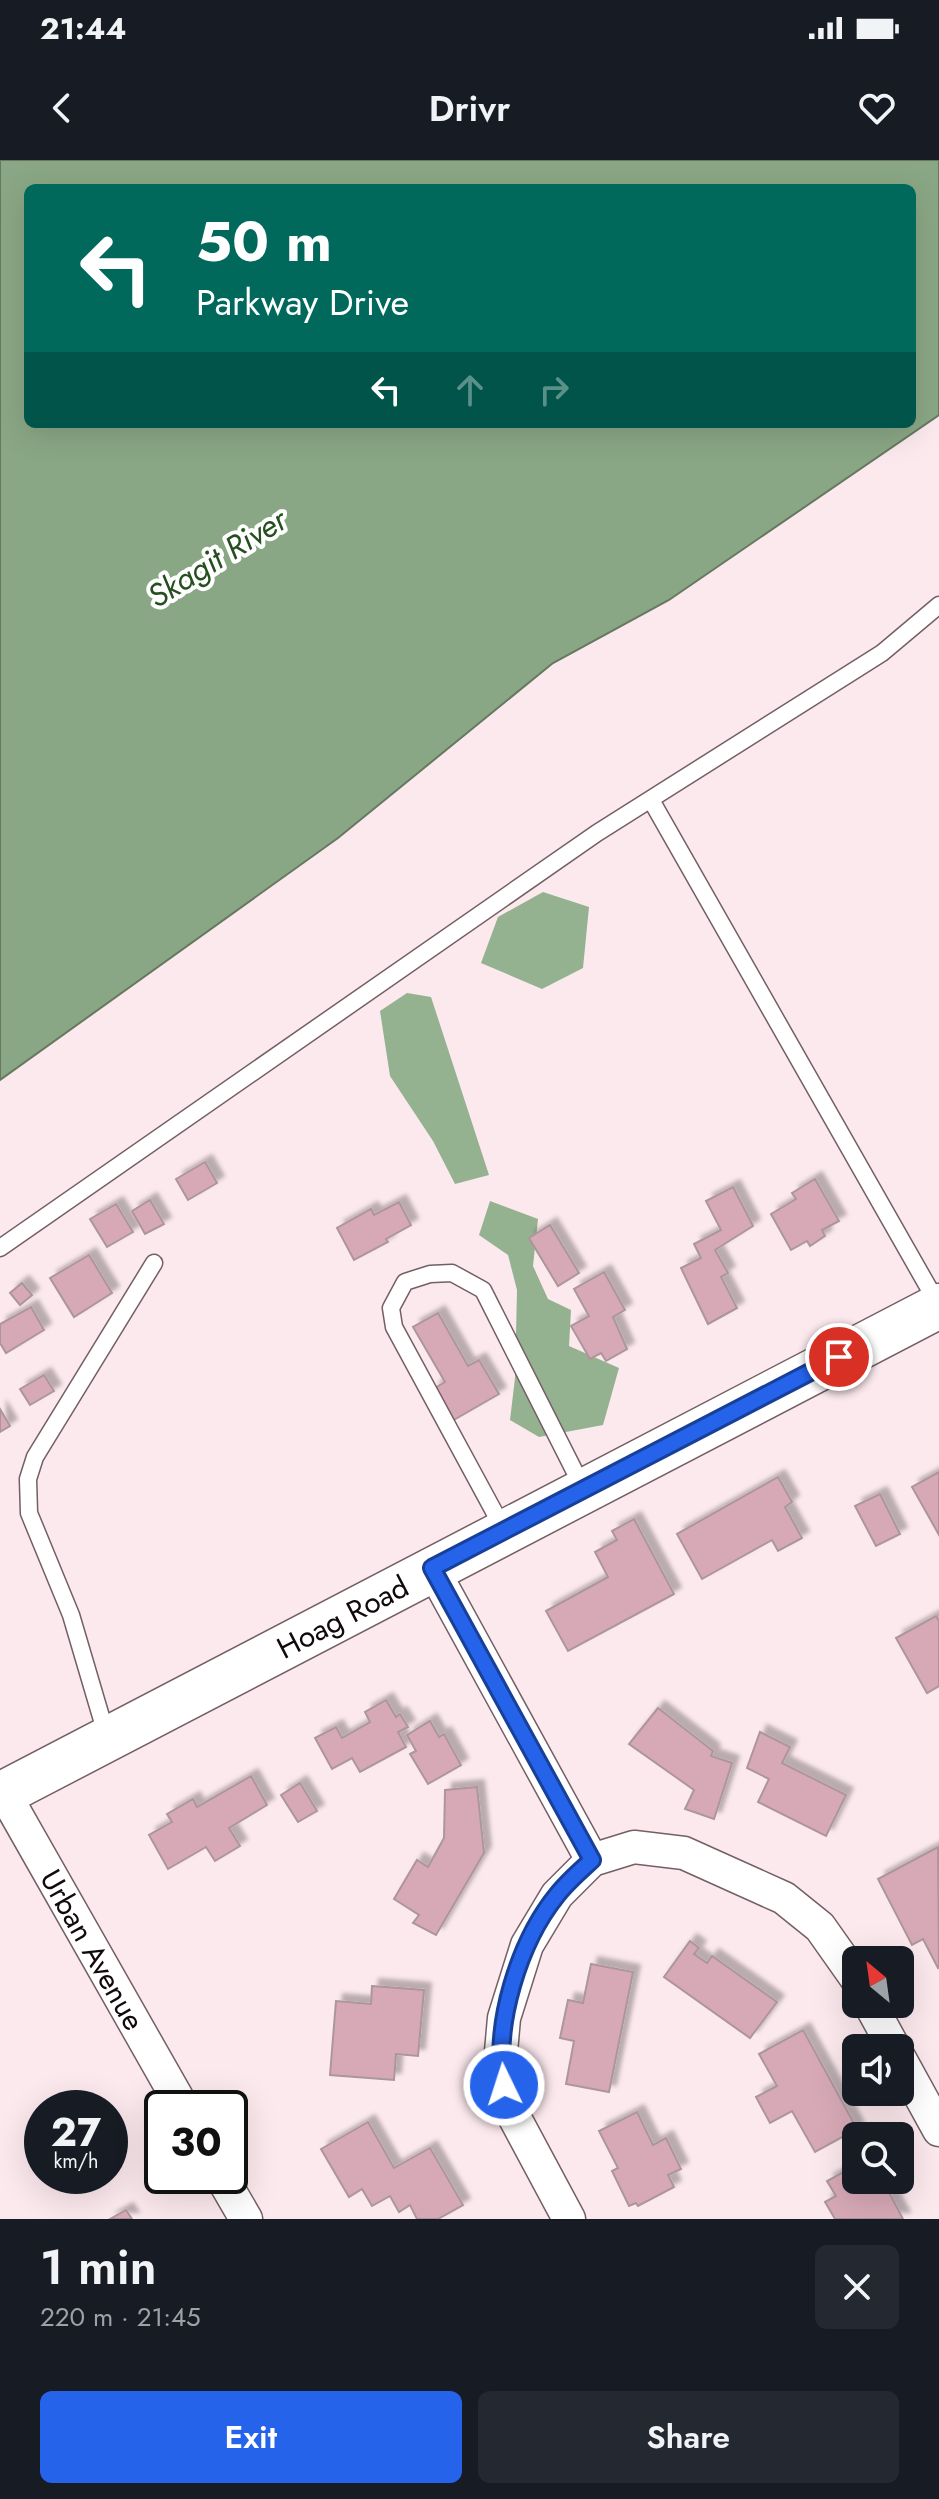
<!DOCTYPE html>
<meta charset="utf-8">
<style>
:root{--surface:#171b24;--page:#242831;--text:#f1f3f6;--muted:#9ea1a6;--accent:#2563eb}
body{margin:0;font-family:Jost,sans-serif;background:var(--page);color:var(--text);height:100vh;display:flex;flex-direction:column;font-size:30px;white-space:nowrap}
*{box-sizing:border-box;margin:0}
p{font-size:26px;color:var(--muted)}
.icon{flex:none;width:44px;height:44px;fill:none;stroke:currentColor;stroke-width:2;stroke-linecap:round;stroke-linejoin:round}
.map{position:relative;height:2059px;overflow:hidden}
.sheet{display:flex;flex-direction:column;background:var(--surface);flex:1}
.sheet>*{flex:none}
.hud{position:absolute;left:24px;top:24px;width:892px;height:244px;border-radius:12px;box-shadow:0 8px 32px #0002;background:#00695c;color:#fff;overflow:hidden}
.needle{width:52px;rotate:331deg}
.controls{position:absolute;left:842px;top:1786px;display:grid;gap:16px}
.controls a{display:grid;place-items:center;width:72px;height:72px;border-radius:12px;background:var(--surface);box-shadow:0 8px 32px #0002;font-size:40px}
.speed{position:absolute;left:24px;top:1930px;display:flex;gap:16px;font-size:40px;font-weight:700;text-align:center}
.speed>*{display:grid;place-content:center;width:104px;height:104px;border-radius:50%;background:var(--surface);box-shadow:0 8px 32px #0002;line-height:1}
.speed small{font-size:20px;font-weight:400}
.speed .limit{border:4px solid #111;border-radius:12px;background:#fff;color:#111}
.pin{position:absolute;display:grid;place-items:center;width:68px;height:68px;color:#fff;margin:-34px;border:4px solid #fff;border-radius:50%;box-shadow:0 2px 8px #0007}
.me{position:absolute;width:88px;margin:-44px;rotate:356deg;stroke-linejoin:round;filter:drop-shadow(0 0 6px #0008)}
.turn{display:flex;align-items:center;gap:28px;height:168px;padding:0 40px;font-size:36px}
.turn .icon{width:104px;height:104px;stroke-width:2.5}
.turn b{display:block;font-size:56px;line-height:68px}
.lanes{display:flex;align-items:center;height:76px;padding:0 40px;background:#0003;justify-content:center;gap:40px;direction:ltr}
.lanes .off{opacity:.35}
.round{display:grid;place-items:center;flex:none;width:84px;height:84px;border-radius:12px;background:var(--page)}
.summary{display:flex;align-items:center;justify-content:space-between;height:136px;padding:0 40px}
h1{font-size:48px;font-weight:600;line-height:60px}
.cta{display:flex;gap:16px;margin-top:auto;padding:16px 40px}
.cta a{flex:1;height:92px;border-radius:12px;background:var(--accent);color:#fff;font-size:32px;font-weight:600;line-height:92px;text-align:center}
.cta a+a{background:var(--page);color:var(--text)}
.status{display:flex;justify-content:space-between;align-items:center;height:56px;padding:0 40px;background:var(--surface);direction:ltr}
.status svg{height:22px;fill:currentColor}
header{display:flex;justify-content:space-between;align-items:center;height:104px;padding:0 40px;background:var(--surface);font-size:36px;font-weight:600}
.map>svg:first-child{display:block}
.forest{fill:#94b190}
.water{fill:#8aa785;stroke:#667860;stroke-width:2;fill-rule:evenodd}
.building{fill:#d7a9b6;stroke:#ac969b;stroke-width:2;filter:url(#shadow)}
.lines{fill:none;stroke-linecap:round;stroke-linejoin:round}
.lane-casing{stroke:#735f64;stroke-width:19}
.street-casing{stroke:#735f64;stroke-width:35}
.secondary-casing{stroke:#735f64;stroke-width:47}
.lane{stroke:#fff;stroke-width:16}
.street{stroke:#fff;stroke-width:32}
.secondary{stroke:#fff;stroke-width:44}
.route-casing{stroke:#184099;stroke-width:20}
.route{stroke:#2563eb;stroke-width:14}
.labels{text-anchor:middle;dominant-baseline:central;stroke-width:8;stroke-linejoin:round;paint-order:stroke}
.street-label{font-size:30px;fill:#11090b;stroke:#fff}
.water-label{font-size:32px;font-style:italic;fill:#264f20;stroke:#fff}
</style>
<div class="status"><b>21:44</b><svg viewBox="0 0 49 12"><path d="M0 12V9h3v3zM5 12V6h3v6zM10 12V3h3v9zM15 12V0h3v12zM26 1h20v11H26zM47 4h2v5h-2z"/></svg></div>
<header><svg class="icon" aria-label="back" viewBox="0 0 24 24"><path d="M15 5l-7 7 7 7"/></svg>Drivr<svg class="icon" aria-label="heart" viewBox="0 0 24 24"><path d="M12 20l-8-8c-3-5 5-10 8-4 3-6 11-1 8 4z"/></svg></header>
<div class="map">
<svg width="939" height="2059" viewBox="0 0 939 2059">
<defs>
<filter id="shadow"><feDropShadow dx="7" dy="-7" stdDeviation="2" flood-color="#0004"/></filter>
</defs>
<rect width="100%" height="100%" fill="#fce9ee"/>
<g class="forest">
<path d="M 543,732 L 589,747 L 583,808 L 542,829 L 481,803 L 498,757 Z"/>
<path d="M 407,833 L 431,837 L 489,1015 L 455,1024 L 433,981 L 390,916 L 380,851 Z"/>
<path d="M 490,1041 L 538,1059 L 533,1106 L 548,1139 L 571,1150 L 569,1186 L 619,1208 L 603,1265 L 539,1277 L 510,1260 L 515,1218 L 517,1130 L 508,1095 L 479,1075 Z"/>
</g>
<path class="water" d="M 0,0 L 939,0 L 939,255 L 669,440 L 553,503 L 338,678 L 0,920 ZM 28,28 L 912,28 L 912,264 L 28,264 Z"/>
<g class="building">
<path d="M 205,1002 L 217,1023 L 188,1040 L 176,1019 Z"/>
<path d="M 815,1019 L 839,1061 L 822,1070 L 825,1076 L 810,1086 L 807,1081 L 791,1090 L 771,1054 L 796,1039 L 792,1033 Z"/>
<path d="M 733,1027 L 753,1066 L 715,1090 L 728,1113 L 721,1117 L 737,1148 L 708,1164 L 681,1108 L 701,1098 L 694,1084 L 721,1070 L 706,1041 Z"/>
<path d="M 150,1040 L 164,1064 L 145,1074 L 132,1051 Z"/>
<path d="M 399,1042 L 411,1065 L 386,1079 L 388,1082 L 354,1100 L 337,1068 L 371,1049 L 374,1055 Z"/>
<path d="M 116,1044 L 133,1072 L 107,1087 L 90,1059 Z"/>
<path d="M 550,1065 L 579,1113 L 558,1126 L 529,1078 Z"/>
<path d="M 89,1095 L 112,1133 L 74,1157 L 50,1118 Z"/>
<path d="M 604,1112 L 625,1150 L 613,1157 L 627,1189 L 606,1201 L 601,1193 L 590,1199 L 571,1166 L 589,1156 L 574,1129 Z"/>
<path d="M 22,1123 L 32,1135 L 20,1145 L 10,1133 Z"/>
<path d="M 31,1147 L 44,1170 L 6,1193 L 0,1183 L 0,1164 Z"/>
<path d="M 438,1153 L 468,1206 L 479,1200 L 499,1234 L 452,1261 L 433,1229 L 445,1222 L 413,1167 Z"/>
<path d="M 44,1215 L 54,1231 L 30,1245 L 20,1229 Z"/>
<path d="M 0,1249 L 10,1266 L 0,1272 Z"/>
<path d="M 939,1312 L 939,1375 L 912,1327 Z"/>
<path d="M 778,1317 L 792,1342 L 785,1347 L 802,1378 L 778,1391 L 772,1380 L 702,1419 L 677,1374 Z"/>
<path d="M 880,1334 L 900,1374 L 876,1386 L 855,1346 Z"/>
<path d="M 634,1359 L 674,1434 L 568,1491 L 546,1451 L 608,1417 L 595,1392 L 617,1380 L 612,1371 Z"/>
<path d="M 936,1456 L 939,1461 L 939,1526 L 927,1533 L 896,1478 Z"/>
<path d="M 386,1540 L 396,1557 L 400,1554 L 408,1567 L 398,1572 L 406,1587 L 360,1612 L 352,1598 L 332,1609 L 315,1578 L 336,1567 L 342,1578 L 370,1562 L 365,1552 Z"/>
<path d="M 658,1548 L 713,1591 L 711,1596 L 732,1603 L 714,1659 L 685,1649 L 694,1630 L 629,1584 Z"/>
<path d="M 430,1561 L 439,1577 L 444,1574 L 461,1605 L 428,1624 L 410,1594 L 416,1591 L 407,1575 Z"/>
<path d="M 760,1572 L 790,1587 L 782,1603 L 846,1635 L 826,1676 L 758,1642 L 769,1619 L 747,1608 Z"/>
<path d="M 251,1616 L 267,1645 L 229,1668 L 240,1686 L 215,1701 L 206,1687 L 168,1709 L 149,1675 L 172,1662 L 167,1654 L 193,1639 L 197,1647 Z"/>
<path d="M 300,1623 L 317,1651 L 298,1662 L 281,1635 Z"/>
<path d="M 477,1627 L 484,1693 L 436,1775 L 413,1763 L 419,1755 L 394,1739 L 417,1700 L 428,1707 L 444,1678 L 445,1630 Z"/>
<path d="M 938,1687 L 939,1807 L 938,1808 L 923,1779 L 912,1785 L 878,1719 Z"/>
<path d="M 690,1781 L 699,1788 L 694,1794 L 707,1803 L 712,1796 L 777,1842 L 750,1878 L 664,1817 Z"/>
<path d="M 591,1804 L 633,1812 L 609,1932 L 566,1924 L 574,1881 L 560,1878 L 568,1840 L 583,1843 Z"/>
<path d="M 372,1826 L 424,1830 L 418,1896 L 396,1894 L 394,1920 L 330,1915 L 336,1841 L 371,1844 Z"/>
<path d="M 803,1870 L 857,1969 L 815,1992 L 792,1951 L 770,1963 L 756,1937 L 777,1926 L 759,1894 Z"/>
<path d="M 637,1952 L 653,1985 L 666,1978 L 681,2009 L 668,2015 L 674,2027 L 638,2046 L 636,2043 L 629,2046 L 612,2011 L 618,2008 L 599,1971 Z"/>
<path d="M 368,1962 L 394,2008 L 430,1988 L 463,2045 L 438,2059 L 417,2059 L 410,2045 L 399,2052 L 390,2036 L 372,2046 L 362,2029 L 349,2037 L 321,1989 Z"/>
<path d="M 856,2005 L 856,2020 L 872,2020 L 876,2028 L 884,2023 L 903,2059 L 835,2059 L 825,2042 L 836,2036 L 827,2021 Z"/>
<path d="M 126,2050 L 132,2059 L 110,2059 Z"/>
</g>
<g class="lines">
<defs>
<g id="lane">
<path d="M 651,640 L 939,1146"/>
<path d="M 0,1088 L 597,673 L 882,493 L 939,445"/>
<path d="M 504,1370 L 394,1167 L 391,1148 L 405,1122 L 430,1114 L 452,1113 L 483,1130 L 583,1328"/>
<path d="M 107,1577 L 71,1455 L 29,1353 L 28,1319 L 35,1297 L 154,1103"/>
</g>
<g id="street">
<path d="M 432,1408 L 592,1700"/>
<path id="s1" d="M 4,1633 L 183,1948"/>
<path d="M 870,1844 L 894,1888"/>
<path d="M 900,1899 L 939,1970"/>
<path d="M 221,2016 L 246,2059"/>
<path d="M 569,2059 L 509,1947 L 500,1903 L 504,1858 L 527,1785 L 557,1735 L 592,1700 L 634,1687 L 684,1693 L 784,1738 L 820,1767 L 856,1818"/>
</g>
<g id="secondary">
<path id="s2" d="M 0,1635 L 939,1146"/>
</g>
</defs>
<use href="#lane" class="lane-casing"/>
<use href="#street" class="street-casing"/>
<use href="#secondary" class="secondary-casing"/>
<use href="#lane" class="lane"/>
<use href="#street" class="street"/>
<use href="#secondary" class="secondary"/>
</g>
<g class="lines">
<defs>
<path id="route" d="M 504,1925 C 493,1865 519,1782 557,1735 C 567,1722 580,1711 592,1700 L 432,1408 L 839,1197"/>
</defs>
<use href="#route" class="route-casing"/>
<use href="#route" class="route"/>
</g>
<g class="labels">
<g class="street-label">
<text stroke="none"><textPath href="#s2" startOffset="386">Hoag Road</textPath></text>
<text stroke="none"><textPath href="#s1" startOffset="180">Urban Avenue</textPath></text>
</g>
<g class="water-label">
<text transform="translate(217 398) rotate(-32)">Skagit River</text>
</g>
</g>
</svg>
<div class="controls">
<a><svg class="needle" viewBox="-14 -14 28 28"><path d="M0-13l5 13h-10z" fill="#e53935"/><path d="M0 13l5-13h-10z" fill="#9ea1a6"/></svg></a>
<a><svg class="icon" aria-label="sound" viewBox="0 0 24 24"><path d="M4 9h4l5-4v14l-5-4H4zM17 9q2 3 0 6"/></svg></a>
<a><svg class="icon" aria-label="search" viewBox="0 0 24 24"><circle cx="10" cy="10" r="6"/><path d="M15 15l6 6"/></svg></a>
</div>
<div class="speed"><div>27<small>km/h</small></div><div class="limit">30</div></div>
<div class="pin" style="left:839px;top:1197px;background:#d93025"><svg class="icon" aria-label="arrive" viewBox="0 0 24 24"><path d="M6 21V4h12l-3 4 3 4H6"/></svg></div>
<svg class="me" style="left:504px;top:1925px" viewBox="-20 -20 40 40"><circle r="17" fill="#2563eb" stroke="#fff" stroke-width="3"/><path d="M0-11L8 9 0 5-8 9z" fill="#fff"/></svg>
<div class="hud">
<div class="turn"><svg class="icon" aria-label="left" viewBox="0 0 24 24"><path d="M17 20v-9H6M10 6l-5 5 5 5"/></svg><div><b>50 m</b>Parkway Drive</div></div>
<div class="lanes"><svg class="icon" aria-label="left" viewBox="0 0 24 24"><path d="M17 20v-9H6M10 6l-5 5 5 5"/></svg><svg class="icon off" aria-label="ahead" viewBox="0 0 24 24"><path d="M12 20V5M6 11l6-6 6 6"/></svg><svg class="icon off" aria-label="right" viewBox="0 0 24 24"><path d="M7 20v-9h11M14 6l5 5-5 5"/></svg></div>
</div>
</div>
<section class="sheet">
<div class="summary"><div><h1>1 min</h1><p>220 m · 21:45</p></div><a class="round"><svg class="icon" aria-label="close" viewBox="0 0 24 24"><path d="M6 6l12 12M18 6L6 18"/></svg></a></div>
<div class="cta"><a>Exit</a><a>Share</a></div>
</section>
